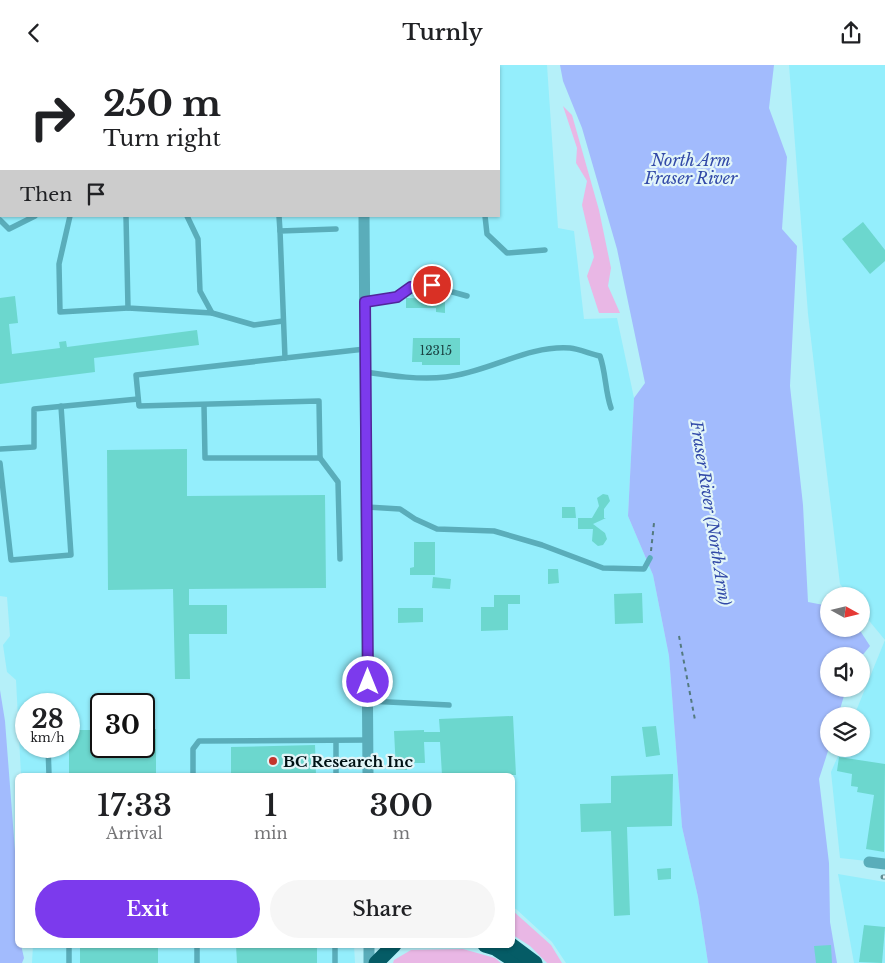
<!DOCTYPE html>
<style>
:root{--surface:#fff;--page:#f6f6f6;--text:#202124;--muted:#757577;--accent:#7c3aed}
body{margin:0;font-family:"Libre Baskerville",serif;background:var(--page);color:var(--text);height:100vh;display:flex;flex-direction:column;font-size:19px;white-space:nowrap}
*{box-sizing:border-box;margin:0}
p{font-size:16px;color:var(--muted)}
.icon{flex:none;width:28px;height:28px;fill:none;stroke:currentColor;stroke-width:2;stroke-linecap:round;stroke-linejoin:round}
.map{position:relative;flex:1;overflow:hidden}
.sheet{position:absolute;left:15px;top:708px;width:500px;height:175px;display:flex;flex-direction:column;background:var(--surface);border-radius:8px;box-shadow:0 1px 4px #0004}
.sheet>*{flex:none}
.guide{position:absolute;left:0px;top:0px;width:500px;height:152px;box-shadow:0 1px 4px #0004;background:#fff;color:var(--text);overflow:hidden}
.needle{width:32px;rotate:98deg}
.tools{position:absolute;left:820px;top:522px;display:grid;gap:10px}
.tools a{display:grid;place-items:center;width:50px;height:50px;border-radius:50%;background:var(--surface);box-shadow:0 1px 4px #0004;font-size:25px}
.speed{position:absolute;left:15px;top:628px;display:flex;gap:10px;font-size:25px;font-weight:700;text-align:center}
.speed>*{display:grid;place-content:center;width:65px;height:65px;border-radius:50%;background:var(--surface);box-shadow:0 1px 4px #0004;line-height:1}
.speed small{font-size:12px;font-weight:400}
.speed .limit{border:2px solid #111;border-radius:8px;background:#fff;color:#111}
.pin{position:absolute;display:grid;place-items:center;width:42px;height:42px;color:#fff;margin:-21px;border:2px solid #fff;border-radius:50%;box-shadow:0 1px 5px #0007}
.me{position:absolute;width:55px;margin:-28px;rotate:0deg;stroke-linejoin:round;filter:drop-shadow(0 0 4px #0008)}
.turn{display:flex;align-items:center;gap:18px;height:105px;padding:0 20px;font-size:22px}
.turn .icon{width:65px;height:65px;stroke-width:2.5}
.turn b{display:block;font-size:35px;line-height:42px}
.then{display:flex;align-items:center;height:48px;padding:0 20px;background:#0003;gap:10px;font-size:19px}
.eta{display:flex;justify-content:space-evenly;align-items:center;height:85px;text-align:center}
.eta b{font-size:30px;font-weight:600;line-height:35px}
.button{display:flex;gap:10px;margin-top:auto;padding:10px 20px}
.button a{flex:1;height:58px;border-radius:30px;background:var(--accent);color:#fff;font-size:20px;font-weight:600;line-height:58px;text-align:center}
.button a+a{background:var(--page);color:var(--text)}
header{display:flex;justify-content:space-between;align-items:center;height:65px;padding:0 20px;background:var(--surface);font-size:22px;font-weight:600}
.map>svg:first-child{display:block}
.built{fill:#94eefc;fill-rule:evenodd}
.green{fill:#e9b7e5}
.water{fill:#a2bbfd}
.building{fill:#6cd7ce}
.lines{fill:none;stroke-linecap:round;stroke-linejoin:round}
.path{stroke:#547a7f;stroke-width:2;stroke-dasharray:4 4;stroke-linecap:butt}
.lane{stroke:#5aadba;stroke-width:5.5}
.street{stroke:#5aadba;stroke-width:11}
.highway{stroke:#055c66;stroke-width:15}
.rail-casing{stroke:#638c92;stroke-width:5}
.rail{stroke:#e2f5f8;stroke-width:3;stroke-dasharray:9;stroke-linecap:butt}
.route-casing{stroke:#51269a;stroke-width:12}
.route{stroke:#7c3aed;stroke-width:9}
.poi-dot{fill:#c3352c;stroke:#e2f5f8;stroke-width:2}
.labels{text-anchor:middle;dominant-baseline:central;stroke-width:4.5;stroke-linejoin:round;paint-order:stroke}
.number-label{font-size:12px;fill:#1b4343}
.poi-label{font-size:15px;font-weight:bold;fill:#001215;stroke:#e2f5f8;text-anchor:start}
.water-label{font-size:16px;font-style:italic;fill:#324aa8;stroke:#e2f5f8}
</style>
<header><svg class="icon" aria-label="back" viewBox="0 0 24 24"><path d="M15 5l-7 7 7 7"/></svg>Turnly<svg class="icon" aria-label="share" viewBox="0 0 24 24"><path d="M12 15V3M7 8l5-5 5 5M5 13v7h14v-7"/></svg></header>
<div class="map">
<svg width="885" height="898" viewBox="0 0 885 898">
<rect width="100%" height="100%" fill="#b5f0f9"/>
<g class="built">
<path d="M 0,0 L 547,0 L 558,163 L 574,166 L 584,254 L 617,253 L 634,333 L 628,451 L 653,510 L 669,591 L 682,762 L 698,832 L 708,898 L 566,898 L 552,877 L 516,844 L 513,843 L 512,710 L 21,710 L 16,615 L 7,607 L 3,580 L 10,571 L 7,532 L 0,531 ZM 1,1 L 499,1 L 499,151 L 1,151 ZM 26,639 L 69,639 L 69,681 L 26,681 ZM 101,639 L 144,639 L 144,681 L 101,681 Z"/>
<path d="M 789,0 L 885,0 L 885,798 L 840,793 L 831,707 L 841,684 L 861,684 L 861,651 L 854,651 L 885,575 L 861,546 L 861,531 L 850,531 L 840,519 L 808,249 Z"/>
<path d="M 838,809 L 885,817 L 885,898 L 854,898 Z"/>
<path d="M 33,880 L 354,880 L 355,898 L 32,898 Z"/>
</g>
<g class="green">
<path d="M 563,41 L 572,50 L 599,145 L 611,203 L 608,221 L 620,248 L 599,248 L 587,211 L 594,192 L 582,140 L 587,116 L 576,98 L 577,83 Z"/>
<path d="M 513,846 L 551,880 L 562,898 L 547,898 L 530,881 L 513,870 Z"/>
<path d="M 463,884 L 495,893 L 501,898 L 393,898 L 394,895 L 411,885 Z"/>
</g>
<g class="water">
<path d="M 560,0 L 774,0 L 769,43 L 787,92 L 782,164 L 797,181 L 790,321 L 803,440 L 808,537 L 829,541 L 829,564 L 859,564 L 870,581 L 861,592 L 829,591 L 829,624 L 846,624 L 838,651 L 829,651 L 829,683 L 819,714 L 829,798 L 830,857 L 837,898 L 708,898 L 698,832 L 682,762 L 669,591 L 653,510 L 628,451 L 634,333 L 645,318 L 617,184 L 582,63 L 563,16 Z"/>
<path d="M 0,625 L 5,656 L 17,812 L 15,847 L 18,880 L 21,880 L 24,893 L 22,898 L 0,898 Z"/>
</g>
<g class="building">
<path d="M 863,157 L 885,185 L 885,196 L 870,209 L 842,174 Z"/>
<path d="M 15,231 L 18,258 L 9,259 L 12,289 L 60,283 L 59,277 L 66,276 L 67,282 L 197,265 L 199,280 L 94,293 L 95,307 L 0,319 L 0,233 Z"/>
<path d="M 406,233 L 445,234 L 445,248 L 436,247 L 436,243 L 406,243 Z"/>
<path d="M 413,273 L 460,273 L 460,300 L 422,300 L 422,297 L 412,297 Z"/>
<path d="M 187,384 L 187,431 L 325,430 L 326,523 L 189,524 L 189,540 L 227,540 L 227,569 L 189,569 L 190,614 L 175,614 L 173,524 L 108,525 L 107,385 Z"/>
<path d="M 603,429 L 608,430 L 610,436 L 604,444 L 604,453 L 606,453 L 593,459 L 605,468 L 607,474 L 603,480 L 598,481 L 592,476 L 593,464 L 578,464 L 578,453 L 592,453 L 599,441 L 597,433 Z"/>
<path d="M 562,442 L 575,442 L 576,453 L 562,453 Z"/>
<path d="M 414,477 L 435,477 L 435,510 L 410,510 L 410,503 L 414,502 Z"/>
<path d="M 548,504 L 558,504 L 559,518 L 548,519 Z"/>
<path d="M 433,512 L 451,514 L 450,524 L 432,523 Z"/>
<path d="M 642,528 L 643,558 L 615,559 L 614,529 Z"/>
<path d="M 494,530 L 520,530 L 520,539 L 508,539 L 508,565 L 481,566 L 481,542 L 494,542 Z"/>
<path d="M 398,543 L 423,543 L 423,557 L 398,558 Z"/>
<path d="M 513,651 L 516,710 L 442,710 L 440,677 L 424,677 L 425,698 L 407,698 L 407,705 L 396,705 L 394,666 L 424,665 L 424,667 L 440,667 L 439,654 Z"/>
<path d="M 656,661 L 660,690 L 646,692 L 642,662 Z"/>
<path d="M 144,664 L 156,664 L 156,710 L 69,710 L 69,665 L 101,665 L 101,681 L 144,681 Z"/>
<path d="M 315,680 L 316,710 L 231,710 L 231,682 Z"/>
<path d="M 839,692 L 885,699 L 884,787 L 866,784 L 874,730 L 857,727 L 858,722 L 851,721 L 852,709 L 837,706 Z"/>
<path d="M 673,709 L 672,761 L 627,762 L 630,850 L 614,851 L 611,766 L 581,767 L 580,739 L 611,738 L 611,711 Z"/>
<path d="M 671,803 L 671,814 L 658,815 L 657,804 Z"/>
<path d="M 864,860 L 885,862 L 882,898 L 859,897 Z"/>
<rect x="80" y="880" width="78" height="18"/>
<path d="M 236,880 L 317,880 L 317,898 L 237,898 Z"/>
<path d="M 831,880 L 832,898 L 816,898 L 814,881 Z"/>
</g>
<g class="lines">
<g class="path">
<path d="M 651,486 L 654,458"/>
<path d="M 679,571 L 695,655"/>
</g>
<g class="lane">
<path d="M 128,0 L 130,1"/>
<path d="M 61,1 L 62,0"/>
<path d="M 145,1 L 146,0"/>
<path d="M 0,134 L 1,131"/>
<path d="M 70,151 L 59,199 L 60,247 L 128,243"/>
<path d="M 126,151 L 128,243 L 212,248"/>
<path d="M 187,151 L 198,174 L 200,226 L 212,248 L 254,260 L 283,256"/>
<path d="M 279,151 L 280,166"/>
<path d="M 485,151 L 487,169 L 507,188 L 545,185"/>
<path d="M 0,155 L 9,164 L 35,151"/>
<path d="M 365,237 L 397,232 L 411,222 L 431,221 L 467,231"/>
<path d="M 285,293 L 280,166 L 336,164"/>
<path d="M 365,307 C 392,311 420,315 446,312 C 489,307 527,280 570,283 C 580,284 590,289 600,291 C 606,308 605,326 611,343"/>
<path d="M 204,340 L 205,393 L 320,393"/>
<path d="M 0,384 L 34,382 L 34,344 L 138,334"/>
<path d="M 0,398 L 11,495 L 71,490 L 61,341"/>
<path d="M 367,442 L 400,444 L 415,454 L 437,464 L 494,466 L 542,480 L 603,503 L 644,504 L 650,493"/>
<path d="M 340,494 L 338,417 L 320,393 L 319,336 L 139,341 L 136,310 L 365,284"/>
<path d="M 368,636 L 449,640"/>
<path d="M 336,676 L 336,710"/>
<path d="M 48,681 L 49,710"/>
<path d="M 193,710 L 193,684 L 199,676 L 368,675"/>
<path d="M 197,880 L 197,898"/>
<path d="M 335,880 L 335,898"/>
<path d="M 69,898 L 69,880"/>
</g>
<g class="street">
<path d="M 363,0 L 363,1"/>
<path d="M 364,151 L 368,710"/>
<path d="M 869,797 L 885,799"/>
<path d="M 369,880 L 369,898"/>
</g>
<g class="highway">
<path d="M 485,880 L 495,883 L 518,898"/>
<path d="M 511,880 L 535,898"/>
<path d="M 376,898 L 394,880"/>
</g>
<defs>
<path id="rail" d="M 883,812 L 885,812"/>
</defs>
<use href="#rail" class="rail-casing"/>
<use href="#rail" class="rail"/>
</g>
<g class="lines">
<defs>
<path id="route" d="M 368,617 L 365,237 L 397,232 L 411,222 L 432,220"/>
</defs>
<use href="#route" class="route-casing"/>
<use href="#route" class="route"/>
</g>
<circle class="poi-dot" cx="273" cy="696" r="5"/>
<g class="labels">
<g class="number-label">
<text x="436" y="285">12315</text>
</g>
<g class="poi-label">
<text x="283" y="696">BC Research Inc</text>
</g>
<g class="water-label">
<text x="691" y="95">North Arm<tspan x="691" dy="18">Fraser River</tspan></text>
<text transform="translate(711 448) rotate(81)">Fraser River (North Arm)</text>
</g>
</g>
</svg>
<div class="tools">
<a><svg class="needle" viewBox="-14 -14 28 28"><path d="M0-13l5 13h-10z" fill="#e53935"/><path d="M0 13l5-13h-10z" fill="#757577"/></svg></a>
<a><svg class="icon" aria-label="sound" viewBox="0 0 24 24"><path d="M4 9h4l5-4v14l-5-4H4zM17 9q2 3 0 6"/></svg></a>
<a><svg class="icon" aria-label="layers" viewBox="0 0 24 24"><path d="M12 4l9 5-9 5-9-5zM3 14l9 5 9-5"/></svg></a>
</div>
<div class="speed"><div>28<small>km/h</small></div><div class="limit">30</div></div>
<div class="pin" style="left:432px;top:220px;background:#d93025"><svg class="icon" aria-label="arrive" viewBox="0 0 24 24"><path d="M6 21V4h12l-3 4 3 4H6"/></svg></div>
<svg class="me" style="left:368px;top:617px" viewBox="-20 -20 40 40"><circle r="17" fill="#7c3aed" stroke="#fff" stroke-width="3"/><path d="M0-11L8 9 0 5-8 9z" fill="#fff"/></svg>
<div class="guide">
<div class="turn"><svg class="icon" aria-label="right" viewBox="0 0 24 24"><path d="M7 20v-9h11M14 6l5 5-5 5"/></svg><div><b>250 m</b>Turn right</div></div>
<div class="then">Then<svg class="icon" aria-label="arrive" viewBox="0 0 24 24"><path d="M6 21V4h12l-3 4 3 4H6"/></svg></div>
</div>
<section class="sheet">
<div class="eta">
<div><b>17:33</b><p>Arrival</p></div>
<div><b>1</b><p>min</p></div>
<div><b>300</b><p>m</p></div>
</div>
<div class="button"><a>Exit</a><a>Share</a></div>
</section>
</div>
